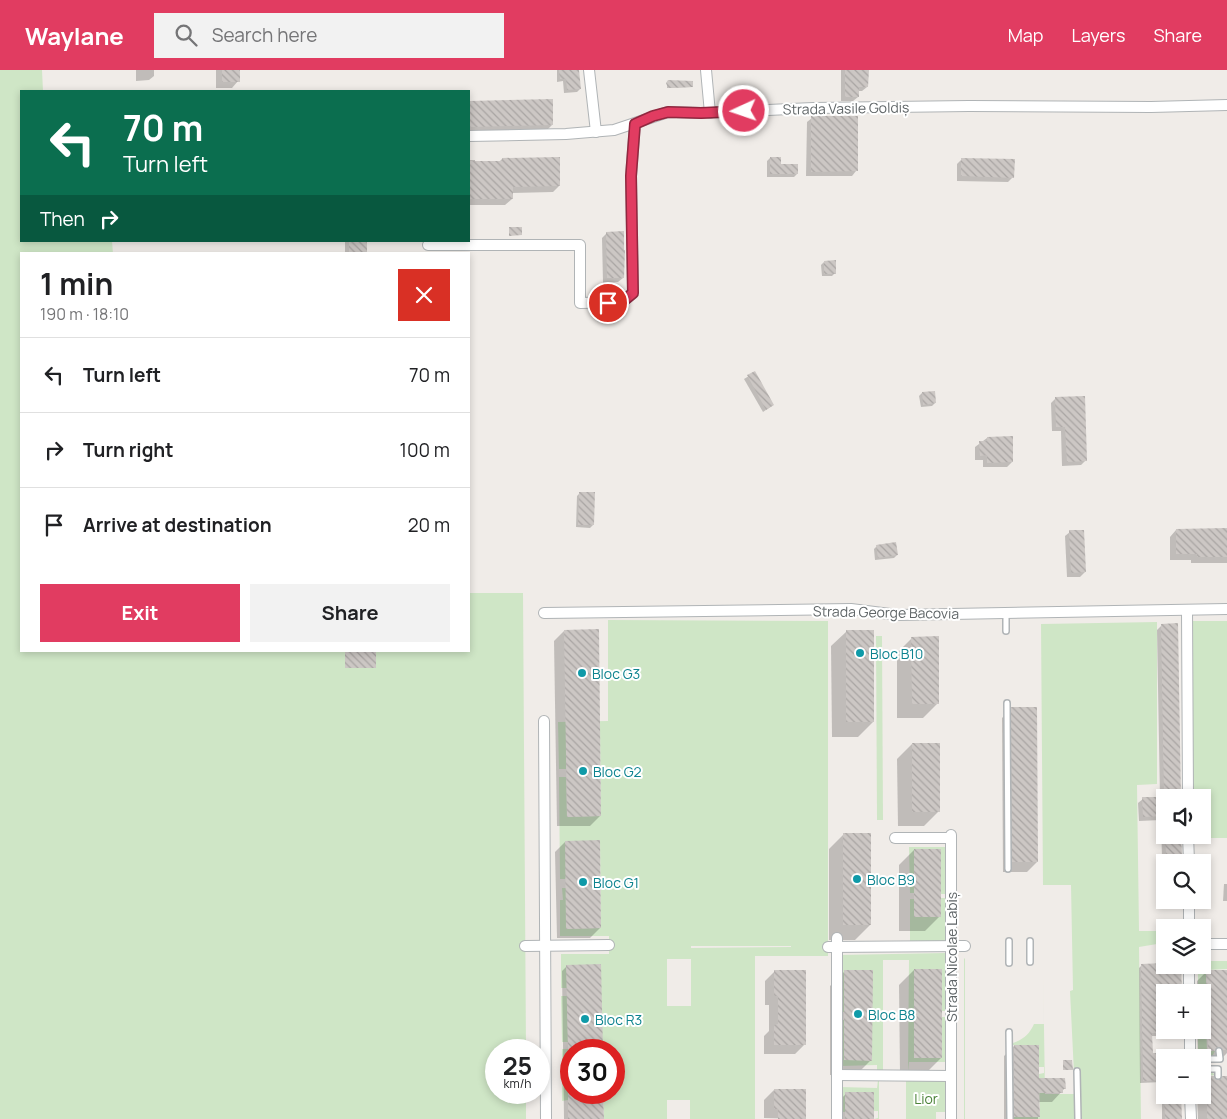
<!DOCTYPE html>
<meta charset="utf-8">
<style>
:root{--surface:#fff;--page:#f2f2f2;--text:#202124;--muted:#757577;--line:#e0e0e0;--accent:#e13c61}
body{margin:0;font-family:Manrope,sans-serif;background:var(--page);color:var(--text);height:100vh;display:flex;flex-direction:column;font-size:19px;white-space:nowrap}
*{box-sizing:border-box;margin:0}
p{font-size:16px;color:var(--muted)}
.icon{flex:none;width:28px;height:28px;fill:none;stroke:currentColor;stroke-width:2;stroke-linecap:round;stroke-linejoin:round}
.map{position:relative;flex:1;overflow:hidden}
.details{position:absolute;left:20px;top:182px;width:450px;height:400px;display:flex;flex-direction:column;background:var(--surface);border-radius:0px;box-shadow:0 2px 8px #0003}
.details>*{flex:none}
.hud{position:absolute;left:20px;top:20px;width:450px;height:152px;border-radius:0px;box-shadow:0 2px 8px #0003;background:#0b6e4f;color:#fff;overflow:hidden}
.fabs{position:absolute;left:1156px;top:719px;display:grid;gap:10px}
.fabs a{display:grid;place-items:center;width:55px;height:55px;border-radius:0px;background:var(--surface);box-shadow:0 2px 8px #0003;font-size:25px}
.speed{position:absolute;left:485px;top:969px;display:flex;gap:10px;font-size:25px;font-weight:700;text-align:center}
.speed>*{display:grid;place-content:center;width:65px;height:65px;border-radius:50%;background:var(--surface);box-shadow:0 2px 8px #0003;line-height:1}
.speed small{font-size:12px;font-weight:400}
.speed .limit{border:8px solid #d22;background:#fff;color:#111}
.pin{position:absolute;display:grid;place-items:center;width:42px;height:42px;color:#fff;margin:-21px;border:2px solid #fff;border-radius:50%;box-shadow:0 1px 5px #0007}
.me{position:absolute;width:55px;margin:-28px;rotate:267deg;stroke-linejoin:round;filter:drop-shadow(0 0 4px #0008)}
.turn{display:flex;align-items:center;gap:18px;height:105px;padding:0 20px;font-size:22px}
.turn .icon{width:65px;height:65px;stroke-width:2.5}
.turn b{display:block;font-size:35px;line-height:42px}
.then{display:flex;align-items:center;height:48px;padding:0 20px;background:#0003;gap:10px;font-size:19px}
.round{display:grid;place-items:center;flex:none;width:52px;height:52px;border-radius:0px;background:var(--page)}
.head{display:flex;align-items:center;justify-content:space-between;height:85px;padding:0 20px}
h1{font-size:30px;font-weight:700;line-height:38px}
.action{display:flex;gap:10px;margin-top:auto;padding:10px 20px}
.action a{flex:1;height:58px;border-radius:0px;background:var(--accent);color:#fff;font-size:20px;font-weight:700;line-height:58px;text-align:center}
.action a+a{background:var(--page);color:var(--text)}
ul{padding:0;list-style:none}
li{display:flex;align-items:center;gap:15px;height:75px;padding:0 20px;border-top:1px solid var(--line)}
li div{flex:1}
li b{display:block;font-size:19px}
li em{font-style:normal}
header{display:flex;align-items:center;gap:30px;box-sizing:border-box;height:70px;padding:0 25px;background:var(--accent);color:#fff}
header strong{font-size:24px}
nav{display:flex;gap:28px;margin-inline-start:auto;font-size:18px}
.search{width:350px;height:45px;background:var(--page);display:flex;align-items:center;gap:12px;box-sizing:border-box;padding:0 18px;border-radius:0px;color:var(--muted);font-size:19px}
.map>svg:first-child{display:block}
.green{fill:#cfe6c6;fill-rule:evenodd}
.shadow{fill:#0003}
.building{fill:url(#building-back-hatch)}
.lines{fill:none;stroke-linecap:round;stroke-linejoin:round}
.service-casing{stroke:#b0b4b6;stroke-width:8}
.minor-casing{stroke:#b0b4b6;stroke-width:12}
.service{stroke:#fff;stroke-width:5}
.minor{stroke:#fff;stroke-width:10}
.route-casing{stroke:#92273f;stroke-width:12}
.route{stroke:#e13c61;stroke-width:9}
.culture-dot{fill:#0f9aa8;stroke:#fff;stroke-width:2}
.labels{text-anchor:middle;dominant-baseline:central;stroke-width:4;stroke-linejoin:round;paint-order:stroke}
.street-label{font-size:14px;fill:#5f6567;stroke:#fff}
.culture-label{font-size:14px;fill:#0d838f;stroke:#fff;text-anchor:start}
.park-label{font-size:14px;fill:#4c833a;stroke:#fff}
</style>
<header>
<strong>Waylane</strong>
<div class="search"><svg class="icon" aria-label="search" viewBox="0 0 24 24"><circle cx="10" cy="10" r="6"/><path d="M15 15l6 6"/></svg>Search here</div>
<nav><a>Map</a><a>Layers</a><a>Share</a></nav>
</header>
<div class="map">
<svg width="1227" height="1049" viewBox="0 0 1227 1049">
<defs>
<pattern id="building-back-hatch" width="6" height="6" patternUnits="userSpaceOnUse" patternTransform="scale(1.25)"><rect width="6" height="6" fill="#ccc7c4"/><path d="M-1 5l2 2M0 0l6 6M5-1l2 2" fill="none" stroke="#a9a5a3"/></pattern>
</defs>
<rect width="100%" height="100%" fill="#f0ece8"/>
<g class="green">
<path d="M 0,0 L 42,0 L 43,21 L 21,21 L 21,171 L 112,171 L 113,184 L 21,184 L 21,581 L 469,581 L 469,523 L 523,523 L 526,980 L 496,980 L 496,1022 L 526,1023 L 526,1049 L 0,1049 Z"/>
<path d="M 608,550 L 828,551 L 828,886 L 755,886 L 755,1049 L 690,1049 L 690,1030 L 667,1030 L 667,1049 L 604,1049 L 603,1023 L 614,1022 L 614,980 L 603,980 L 567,918 L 561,918 L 561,884 L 609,884 L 609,866 L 560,866 L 560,830 L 563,830 L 562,818 L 566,818 L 566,859 L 601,858 L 600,771 L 565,809 L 560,809 L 559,707 L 566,707 L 567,747 L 601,746 L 600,659 L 566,659 L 566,699 L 559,699 L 558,652 L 608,651 ZM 691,876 L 791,876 L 791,877 L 691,878 ZM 667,889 L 691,889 L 691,936 L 667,936 Z"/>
<path d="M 1187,551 L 1227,551 L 1227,768 L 1187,768 L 1187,765 L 1202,765 L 1202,728 L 1187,727 Z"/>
<path d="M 1157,552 L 1157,714 L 1137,715 L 1139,861 L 1157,861 L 1157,874 L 1139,877 L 1141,1049 L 1010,1049 L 1009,974 C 1022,971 1029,965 1034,954 L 1044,954 L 1043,891 L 1045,1024 L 1075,1024 L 1070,921 L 1073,920 L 1071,815 L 1043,815 L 1041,554 ZM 1012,975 L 1039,975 L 1039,997 L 1044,997 L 1044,1003 L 1039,1004 L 1040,1047 L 1013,1047 Z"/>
<path d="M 876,566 L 882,566 L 883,750 L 877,750 Z"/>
<path d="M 909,777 L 946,777 L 945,824 L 941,824 L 940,779 L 914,779 L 914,823 L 910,823 Z"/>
<path d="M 941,828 L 946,828 L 945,871 L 910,871 L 910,829 L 914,829 L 914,847 L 941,847 Z"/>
<path d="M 945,883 L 945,941 L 942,941 L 942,899 L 914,899 L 914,940 L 910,940 L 910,947 L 914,947 L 914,988 L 942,988 L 942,947 L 945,947 L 945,992 L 909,992 L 908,1002 L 909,890 L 883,890 L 883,1002 L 877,1001 L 877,995 L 840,996 L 840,950 L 844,950 L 844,990 L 872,990 L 872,951 L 877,950 L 877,941 L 872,940 L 872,900 L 844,900 L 844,942 L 840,942 L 840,885 Z"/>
<path d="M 965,888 L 965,1049 L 964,1049 L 964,889 Z"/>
<path d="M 1203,891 L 1227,891 L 1227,899 L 1206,900 L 1206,926 L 1203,926 L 1202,922 L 1198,922 L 1198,895 L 1202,895 Z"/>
<path d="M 561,926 L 567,926 L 568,972 L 562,972 Z"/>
<path d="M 1203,956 L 1206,956 L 1207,981 L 1215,981 L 1213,985 L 1198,986 L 1198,960 L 1202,960 Z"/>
<path d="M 562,979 L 568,979 L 569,1002 L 571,1003 L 571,1012 L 568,1013 L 568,1030 L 562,1031 Z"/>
<path d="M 1212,1002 L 1215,1005 L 1206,1006 L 1206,1033 L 1199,1033 L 1199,1025 L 1202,1025 L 1203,1003 Z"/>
<path d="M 878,1010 L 879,1010 L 879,1049 L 874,1049 L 878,1048 L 878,1041 L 840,1042 L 840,1017 L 877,1018 Z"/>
<path d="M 906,1010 L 945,1010 L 945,1042 L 936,1042 L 936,1049 L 906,1049 Z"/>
</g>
<g class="shadow">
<path d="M 136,0 L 154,0 L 154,6 L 149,10 L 136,11 Z"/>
<path d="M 216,0 L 238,0 L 238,11 L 232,18 L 216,18 Z"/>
<path d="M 557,0 L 578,0 L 580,19 L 577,22 L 564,23 L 563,11 L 557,12 Z"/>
<path d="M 841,0 L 867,0 L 867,17 L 862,21 L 858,21 L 858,27 L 853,31 L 841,31 Z"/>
<path d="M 667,12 L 692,17 L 667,18 Z"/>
<path d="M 552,31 L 552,55 L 546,61 L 469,63 L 469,33 Z"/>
<path d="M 812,48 L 856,101 L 852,106 L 806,106 L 807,52 Z"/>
<path d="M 770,88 L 780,95 L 797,104 L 794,107 L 767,107 L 767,91 Z"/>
<path d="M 502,89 L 559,116 L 553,122 L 512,123 L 512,129 L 505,135 L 469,135 L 469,90 L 475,90 L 475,92 L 499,92 Z"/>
<path d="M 962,89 L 1013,107 L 1008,112 L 957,111 L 957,94 Z"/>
<path d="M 607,163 L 623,208 L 618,212 L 603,213 L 602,168 Z"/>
<rect x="345" y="171" width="21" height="13"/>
<path d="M 824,192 L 835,203 L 832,206 L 822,206 L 821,195 Z"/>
<path d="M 754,303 L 773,335 L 763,342 L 744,309 Z"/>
<path d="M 922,323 L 935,333 L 932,336 L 921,337 L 919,326 Z"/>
<path d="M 1056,328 L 1086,390 L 1081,395 L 1062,396 L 1061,361 L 1052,361 L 1051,333 Z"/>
<path d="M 987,368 L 1012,392 L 1007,397 L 983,397 L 983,390 L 975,390 L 975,377 Z"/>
<path d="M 580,423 L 593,455 L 590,458 L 576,457 L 577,426 Z"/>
<path d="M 1176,460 L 1227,460 L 1227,493 L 1191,493 L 1191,490 L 1170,490 L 1170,467 Z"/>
<path d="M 1070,462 L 1085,502 L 1080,507 L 1067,507 L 1065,466 Z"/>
<path d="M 877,476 L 897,485 L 894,488 L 875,490 L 874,479 Z"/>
<path d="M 1162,555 L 1165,765 L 1180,765 L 1181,784 L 1176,788 L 1162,788 L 1161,750 L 1139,751 L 1138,733 L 1143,729 L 1160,729 L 1157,560 Z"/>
<path d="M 564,561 L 600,746 L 590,756 L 557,756 L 554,571 Z"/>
<path d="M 846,562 L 873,652 L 858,667 L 832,667 L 831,576 Z"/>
<path d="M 912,568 L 938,633 L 923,648 L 897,648 L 897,583 Z"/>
<rect x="345" y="581" width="30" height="17"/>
<path d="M 1012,638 L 1037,792 L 1027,802 L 1003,802 L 1002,648 Z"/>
<path d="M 912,674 L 939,741 L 924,756 L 898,756 L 897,689 Z"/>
<path d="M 844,764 L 870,855 L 855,870 L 829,870 L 829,779 Z"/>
<path d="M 565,772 L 600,858 L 590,868 L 557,868 L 555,782 Z"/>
<path d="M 914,780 L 940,846 L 925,861 L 899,861 L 899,795 Z"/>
<path d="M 1224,814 L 1227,814 L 1227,831 L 1223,831 Z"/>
<path d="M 1165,892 L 1165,895 L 1180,895 L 1180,922 L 1165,922 L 1165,960 L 1181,960 L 1181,963 L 1178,966 L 1151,966 L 1151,984 L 1180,984 L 1180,988 L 1165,988 L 1165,1025 L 1180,1025 L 1181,1049 L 1162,1049 L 1162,1012 L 1140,1013 L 1139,898 L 1142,895 L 1162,895 Z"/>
<path d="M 567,896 L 601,980 L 571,980 L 571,1022 L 602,1049 L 564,1049 L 562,901 Z"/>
<path d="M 914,900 L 941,988 L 926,1003 L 900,1003 L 899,915 Z"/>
<path d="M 775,901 L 805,974 L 795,984 L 764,984 L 764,966 L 769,961 L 769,935 L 765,935 L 765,911 Z"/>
<path d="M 845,901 L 871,990 L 856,1005 L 830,1005 L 830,916 Z"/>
<path d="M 1207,901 L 1227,901 L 1227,983 L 1220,990 L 1213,990 L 1208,986 L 1203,990 L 1202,988 L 1198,988 L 1197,960 L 1202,960 L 1202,922 L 1197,922 L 1197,911 Z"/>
<path d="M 1014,976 L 1038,1010 L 1065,1018 L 1052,1032 L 1038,1032 L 1038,1049 L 1004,1049 L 1004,986 Z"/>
<path d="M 1207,1007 L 1218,1012 L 1227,1007 L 1227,1049 L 1198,1049 L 1197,1025 L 1202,1025 L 1202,1012 Z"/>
<path d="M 774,1020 L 805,1049 L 764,1048 L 764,1030 Z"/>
<path d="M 846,1024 L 873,1049 L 831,1049 L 831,1038 Z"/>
</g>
<g class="building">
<rect x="222" y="0" width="18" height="12"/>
<path d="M 559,0 L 579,0 L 581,19 L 567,20 L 566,9 L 560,9 Z"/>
<path d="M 845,0 L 869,0 L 868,17 L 859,17 L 859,27 L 845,27 Z"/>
<path d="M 668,10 L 693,11 L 693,17 L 668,18 L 666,13 Z"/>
<path d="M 553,29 L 553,55 L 469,57 L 469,31 Z"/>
<path d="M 811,46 L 858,46 L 858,101 L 811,102 Z"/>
<path d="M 560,87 L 560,116 L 513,117 L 513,129 L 469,129 L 469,91 L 502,91 L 502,88 Z"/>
<path d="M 770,87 L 781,87 L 781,94 L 798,94 L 798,104 L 770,104 Z"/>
<path d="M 961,88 L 1015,89 L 1014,108 L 961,106 Z"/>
<path d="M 509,157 L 522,157 L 522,165 L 509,166 Z"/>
<path d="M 624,161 L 624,180 L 625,180 L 624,208 L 607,208 L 606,162 Z"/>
<rect x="349" y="171" width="18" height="13"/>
<path d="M 836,190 L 836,204 L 824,204 L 824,191 Z"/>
<path d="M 755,301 L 774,335 L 766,340 L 747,305 Z"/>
<path d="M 935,321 L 936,333 L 923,335 L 922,322 Z"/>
<path d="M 1085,326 L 1087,391 L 1067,392 L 1065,357 L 1056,357 L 1055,327 Z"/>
<path d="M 1013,366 L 1013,392 L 987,393 L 987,385 L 980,386 L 979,371 L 987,371 L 987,367 Z"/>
<path d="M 579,422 L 595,422 L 594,455 L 578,455 Z"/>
<path d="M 1227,458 L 1227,487 L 1197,487 L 1197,484 L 1176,484 L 1176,459 Z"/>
<path d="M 1069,460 L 1084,460 L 1086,502 L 1071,503 Z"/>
<path d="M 896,472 L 898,485 L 878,488 L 876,475 Z"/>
<path d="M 1178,553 L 1181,728 L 1165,728 L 1165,746 L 1143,747 L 1142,727 L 1164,727 L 1161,554 Z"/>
<path d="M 599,559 L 601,746 L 567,747 L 564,560 Z"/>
<rect x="846" y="560" width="28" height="92"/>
<path d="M 939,566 L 939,634 L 912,634 L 911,567 Z"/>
<rect x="345" y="581" width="31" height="17"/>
<path d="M 1011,637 L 1037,637 L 1038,792 L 1012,792 Z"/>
<rect x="912" y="673" width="28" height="69"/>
<rect x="843" y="763" width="28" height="92"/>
<path d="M 1165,765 L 1181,765 L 1182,784 L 1166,784 Z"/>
<path d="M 600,770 L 601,858 L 566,859 L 565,771 Z"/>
<rect x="914" y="779" width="27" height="68"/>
<path d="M 1165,893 L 1165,895 L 1181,895 L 1182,922 L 1165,922 L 1165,963 L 1152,963 L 1153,983 L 1165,983 L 1165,1010 L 1143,1011 L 1141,894 Z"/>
<path d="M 601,894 L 603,980 L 568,980 L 566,895 Z"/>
<rect x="914" y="899" width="28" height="89"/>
<path d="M 774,900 L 806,900 L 806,975 L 774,975 L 774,955 L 778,954 L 778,926 L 774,926 Z"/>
<path d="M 844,900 L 873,900 L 872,991 L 844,990 Z"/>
<path d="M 1206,900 L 1227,900 L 1227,980 L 1223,980 L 1219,977 L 1215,981 L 1208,981 Z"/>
<path d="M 1014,975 L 1039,975 L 1039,1008 L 1065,1008 L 1066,1019 L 1063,1019 L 1063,1023 L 1039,1023 L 1040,1047 L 1014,1047 Z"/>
<path d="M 1063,990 L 1072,990 L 1073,1000 L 1063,1000 Z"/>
<path d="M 1207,1006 L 1214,1006 L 1215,1009 L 1218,1010 L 1222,1006 L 1227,1006 L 1227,1049 L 1207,1049 Z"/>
<path d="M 774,1019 L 806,1019 L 806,1049 L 778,1049 L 778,1039 L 774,1039 Z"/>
<path d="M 568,1022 L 603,1022 L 604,1049 L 568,1049 Z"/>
<rect x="845" y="1022" width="29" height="27"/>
<path d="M 1164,1025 L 1181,1025 L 1182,1049 L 1165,1049 Z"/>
</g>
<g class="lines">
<defs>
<g id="service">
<path d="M 1006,561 L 1006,543"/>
<path d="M 1007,633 L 1008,799"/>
<path d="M 1009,871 L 1009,893"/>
<path d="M 1030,871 L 1030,892"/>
<path d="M 1009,962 L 1010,1049"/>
<path d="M 1202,989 L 1220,989 L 1219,981"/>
<path d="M 1202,999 L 1218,999 L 1218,1006"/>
<path d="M 1077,1001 L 1078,1049"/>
</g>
<g id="minor">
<path d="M 589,0 L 596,62"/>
<path d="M 706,0 L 710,43"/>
<path d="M 469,66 L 566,64 L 614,60 L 668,42 L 701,43 L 813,38 L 969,36 L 1151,37 L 1227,35"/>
<path d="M 428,175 L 580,175 L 580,233 L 622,232 L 633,223 L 631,106 L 635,54"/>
<path d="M 1187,540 L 1188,728"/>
<path d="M 544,543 L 851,539 L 898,545 L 1227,539"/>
<path d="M 544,651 L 546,1049"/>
<path d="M 1188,765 L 1189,792"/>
<path d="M 895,768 L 951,768"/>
<path d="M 1189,830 L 1189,858"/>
<path d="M 1202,874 L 1227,874"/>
<path d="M 525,876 L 609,875"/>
<path d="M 828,877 L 965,876"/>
<path d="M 1189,895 L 1189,922"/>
<path d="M 1190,960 L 1190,988"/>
<path d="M 837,1005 L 951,1006"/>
<path d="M 1190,1025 L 1191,1049"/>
<path d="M 837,1049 L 837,868"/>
<path d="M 951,1049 L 951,765"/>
</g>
</defs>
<use href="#service" class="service-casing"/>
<use href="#minor" class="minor-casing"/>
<use href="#service" class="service"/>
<use href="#minor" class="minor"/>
</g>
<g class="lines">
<defs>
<path id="route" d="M 608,233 L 622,232 L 633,223 L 631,106 L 635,54 L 653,46 L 668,42 L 701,43 L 744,41"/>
</defs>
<use href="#route" class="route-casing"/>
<use href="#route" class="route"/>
</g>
<g class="culture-dot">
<circle cx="860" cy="583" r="5"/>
<circle cx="582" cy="603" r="5"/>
<circle cx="583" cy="701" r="5"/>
<circle cx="857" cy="809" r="5"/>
<circle cx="583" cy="812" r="5"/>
<circle cx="858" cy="944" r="5"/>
<circle cx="585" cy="949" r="5"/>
</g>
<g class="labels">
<g class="street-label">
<text transform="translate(846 38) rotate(-1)">Strada Vasile Goldiș</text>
<text transform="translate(886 542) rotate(1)">Strada George Bacovia</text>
<text transform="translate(951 887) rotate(-90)">Strada Nicolae Labiș</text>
</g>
<g class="culture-label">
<text x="870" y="583">Bloc B10</text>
<text x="592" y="603">Bloc G3</text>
<text x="593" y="701">Bloc G2</text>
<text x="867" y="809">Bloc B9</text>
<text x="593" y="812">Bloc G1</text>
<text x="868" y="944">Bloc B8</text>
<text x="595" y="949">Bloc R3</text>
</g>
<g class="park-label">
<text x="926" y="1028">Lior</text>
</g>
</g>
</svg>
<div class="fabs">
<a><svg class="icon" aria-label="sound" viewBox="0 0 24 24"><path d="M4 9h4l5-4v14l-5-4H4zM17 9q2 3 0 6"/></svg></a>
<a><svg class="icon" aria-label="search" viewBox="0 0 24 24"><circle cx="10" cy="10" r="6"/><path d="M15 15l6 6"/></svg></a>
<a><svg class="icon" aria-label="layers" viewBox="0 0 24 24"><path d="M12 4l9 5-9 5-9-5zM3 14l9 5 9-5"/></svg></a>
<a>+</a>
<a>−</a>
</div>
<div class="speed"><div>25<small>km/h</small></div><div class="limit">30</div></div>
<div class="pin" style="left:608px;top:233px;background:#d93025"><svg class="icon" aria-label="arrive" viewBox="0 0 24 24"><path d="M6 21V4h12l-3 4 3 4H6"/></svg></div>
<svg class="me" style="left:744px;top:41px" viewBox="-20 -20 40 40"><circle r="17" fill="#e13c61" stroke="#fff" stroke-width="3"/><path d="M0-11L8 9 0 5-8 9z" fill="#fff"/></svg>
<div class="hud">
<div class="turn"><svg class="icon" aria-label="left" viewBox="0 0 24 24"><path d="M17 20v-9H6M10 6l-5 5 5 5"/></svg><div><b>70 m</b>Turn left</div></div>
<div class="then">Then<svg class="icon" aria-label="right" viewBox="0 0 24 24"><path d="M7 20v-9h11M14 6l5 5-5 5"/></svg></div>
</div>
<section class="details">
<div class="head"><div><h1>1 min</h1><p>190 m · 18:10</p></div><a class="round" style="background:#d93025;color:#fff"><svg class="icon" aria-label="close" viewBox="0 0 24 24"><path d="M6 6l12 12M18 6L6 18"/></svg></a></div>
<ul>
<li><svg class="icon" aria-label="left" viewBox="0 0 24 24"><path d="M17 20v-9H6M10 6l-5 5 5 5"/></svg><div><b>Turn left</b></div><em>70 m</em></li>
<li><svg class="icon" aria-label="right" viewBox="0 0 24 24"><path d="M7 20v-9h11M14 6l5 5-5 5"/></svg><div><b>Turn right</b></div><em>100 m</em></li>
<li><svg class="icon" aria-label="arrive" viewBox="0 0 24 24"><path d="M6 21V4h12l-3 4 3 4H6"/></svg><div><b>Arrive at destination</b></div><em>20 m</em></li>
</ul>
<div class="action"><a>Exit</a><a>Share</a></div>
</section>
</div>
